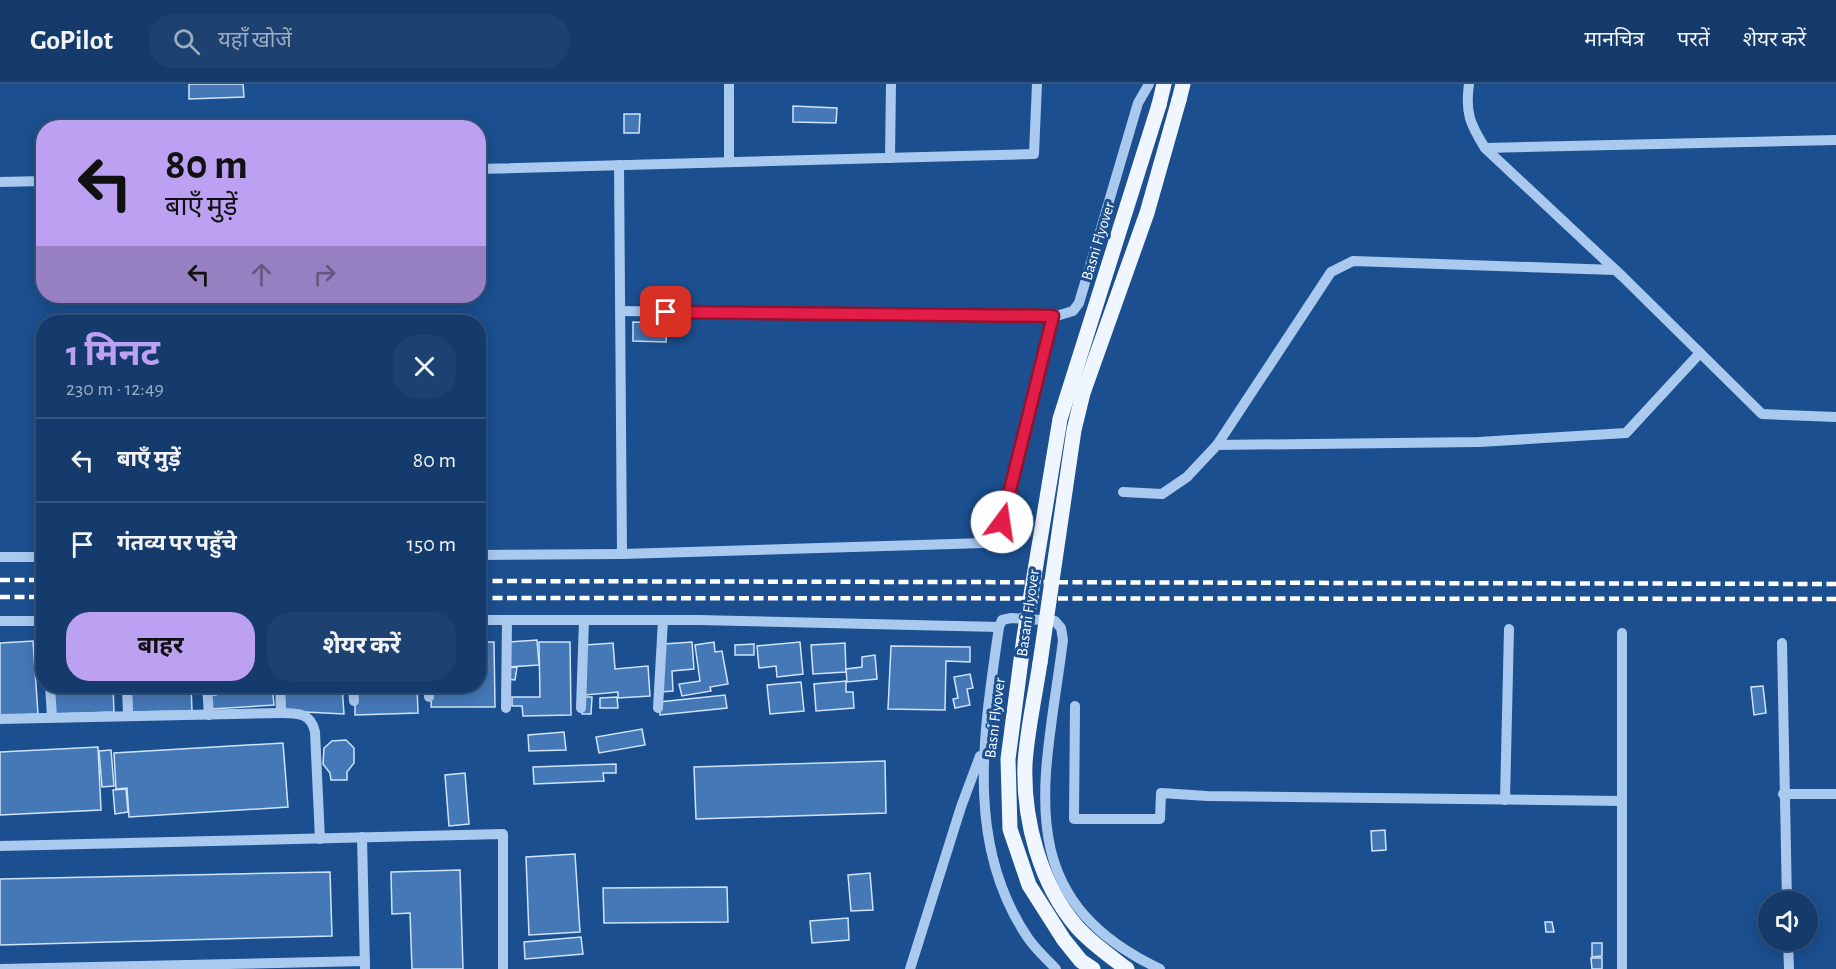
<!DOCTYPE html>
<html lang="hi">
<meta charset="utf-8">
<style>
:root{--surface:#143b6b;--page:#1d4271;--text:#f1f3f6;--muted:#9dadc1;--line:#33557e;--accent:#bca0f2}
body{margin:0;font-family:"Alegreya Sans","Noto Sans Devanagari",sans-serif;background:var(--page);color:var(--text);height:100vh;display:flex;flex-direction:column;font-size:22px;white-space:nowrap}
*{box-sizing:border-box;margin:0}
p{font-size:20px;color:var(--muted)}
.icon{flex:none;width:33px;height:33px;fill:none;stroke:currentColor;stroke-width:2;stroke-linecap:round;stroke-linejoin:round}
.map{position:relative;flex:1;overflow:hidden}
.drawer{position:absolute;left:36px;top:231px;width:450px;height:378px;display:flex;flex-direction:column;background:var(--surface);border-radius:24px;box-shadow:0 3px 15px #0003,0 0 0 2px var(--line)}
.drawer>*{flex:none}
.hud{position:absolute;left:36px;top:36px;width:450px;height:183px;border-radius:24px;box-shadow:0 3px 15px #0003,0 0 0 2px var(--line);background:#bca0f2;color:#111;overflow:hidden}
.controls{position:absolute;left:1758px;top:807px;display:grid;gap:12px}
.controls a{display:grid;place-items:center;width:60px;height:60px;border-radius:50%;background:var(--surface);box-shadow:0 3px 15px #0003,0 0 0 2px var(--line);font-size:30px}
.pin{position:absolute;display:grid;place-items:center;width:51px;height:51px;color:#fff;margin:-26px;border-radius:12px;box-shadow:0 3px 9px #0006}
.me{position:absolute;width:66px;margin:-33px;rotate:14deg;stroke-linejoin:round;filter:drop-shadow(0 0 4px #0008)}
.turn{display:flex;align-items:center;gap:21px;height:126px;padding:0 30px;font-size:27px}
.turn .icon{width:78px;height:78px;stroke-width:2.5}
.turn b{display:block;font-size:42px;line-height:51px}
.lanes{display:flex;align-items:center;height:57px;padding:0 30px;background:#0003;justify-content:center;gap:30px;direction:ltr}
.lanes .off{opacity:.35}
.round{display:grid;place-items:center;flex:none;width:63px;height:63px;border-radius:24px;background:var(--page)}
.overview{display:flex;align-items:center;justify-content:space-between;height:102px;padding:0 30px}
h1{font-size:36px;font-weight:700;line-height:45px;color:var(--accent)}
.cta{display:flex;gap:12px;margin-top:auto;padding:12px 30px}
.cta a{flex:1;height:69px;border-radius:24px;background:var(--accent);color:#111;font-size:24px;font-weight:700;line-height:69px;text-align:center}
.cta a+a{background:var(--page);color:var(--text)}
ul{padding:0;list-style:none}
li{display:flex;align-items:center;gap:18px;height:84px;padding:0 30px;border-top:2px solid var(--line)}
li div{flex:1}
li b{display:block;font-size:22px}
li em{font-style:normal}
header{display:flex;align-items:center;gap:36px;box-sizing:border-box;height:84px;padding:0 30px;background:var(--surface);border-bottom:2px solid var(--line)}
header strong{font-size:28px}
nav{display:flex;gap:33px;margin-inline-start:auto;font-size:21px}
.search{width:420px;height:54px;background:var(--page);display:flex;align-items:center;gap:15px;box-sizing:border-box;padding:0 21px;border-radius:24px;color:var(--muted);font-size:22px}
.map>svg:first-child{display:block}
.building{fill:#4478b7;stroke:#cfe3fa;stroke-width:1.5}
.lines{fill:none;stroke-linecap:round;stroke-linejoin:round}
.minor{stroke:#a9c9ee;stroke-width:10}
.major{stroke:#f0f6ff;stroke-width:15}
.rail{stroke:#fff;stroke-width:4.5;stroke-dasharray:10 4.5;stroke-linecap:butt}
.major-bridge{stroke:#f0f6ff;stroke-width:15}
.route-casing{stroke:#92132f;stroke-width:15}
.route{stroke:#e11d48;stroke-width:10}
.labels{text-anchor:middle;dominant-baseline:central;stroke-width:6;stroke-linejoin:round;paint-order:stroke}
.street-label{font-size:16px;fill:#fff;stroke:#1b4f8f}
</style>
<header>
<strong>GoPilot</strong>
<div class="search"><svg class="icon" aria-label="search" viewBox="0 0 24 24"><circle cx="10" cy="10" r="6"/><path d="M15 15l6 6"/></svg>यहाँ खोजें</div>
<nav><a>मानचित्र</a><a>परतें</a><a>शेयर करें</a></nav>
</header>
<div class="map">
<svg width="1836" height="885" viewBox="0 0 1836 885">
<rect width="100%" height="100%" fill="#1b4f8f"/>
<g class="building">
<path d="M 189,0 L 243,0 L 244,13 L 189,15 Z"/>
<path d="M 793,22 L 837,24 L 836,39 L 793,38 Z"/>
<path d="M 624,30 L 640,30 L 639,49 L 624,49 Z"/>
<path d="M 633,238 L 667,239 L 666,258 L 633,257 Z"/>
<path d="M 537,556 L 539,581 L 507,583 L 509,558 Z"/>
<path d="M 33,557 L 38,630 L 0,632 L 0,559 Z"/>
<path d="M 478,558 L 494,558 L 495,623 L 431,623 L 432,602 L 478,602 Z"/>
<path d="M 539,558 L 570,558 L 571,631 L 523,632 L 522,622 L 512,622 L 512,613 L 540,613 Z"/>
<path d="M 692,558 L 694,585 L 672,587 L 673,607 L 660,608 L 664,560 Z"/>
<path d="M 714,558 L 715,568 L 722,567 L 728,600 L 710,603 L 711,607 L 682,612 L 679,600 L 700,597 L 695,561 Z"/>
<path d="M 800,558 L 803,590 L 777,593 L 776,582 L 759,584 L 757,562 Z"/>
<path d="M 613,559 L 615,585 L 648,582 L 650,612 L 618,614 L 618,608 L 585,611 L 585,561 Z"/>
<path d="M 845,559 L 846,588 L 813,590 L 811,561 Z"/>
<path d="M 754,560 L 754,571 L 735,571 L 735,561 Z"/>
<path d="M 891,562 L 970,563 L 970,578 L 946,577 L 945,626 L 888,625 Z"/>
<path d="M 875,571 L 877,595 L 847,598 L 846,585 L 862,583 L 862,573 Z"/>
<path d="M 517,583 L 515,596 L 507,595 L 507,584 Z"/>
<path d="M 970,590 L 973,604 L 967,605 L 970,621 L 955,624 L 953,615 L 958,614 L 954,593 Z"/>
<path d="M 846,597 L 846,608 L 853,608 L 854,624 L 816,627 L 814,600 Z"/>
<path d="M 801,598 L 804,627 L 770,630 L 767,601 Z"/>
<path d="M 53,602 L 113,602 L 114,628 L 54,630 Z"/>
<path d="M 131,602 L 191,602 L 192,627 L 132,628 Z"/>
<path d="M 215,602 L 272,602 L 274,621 L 212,625 L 211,611 L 216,611 Z"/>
<path d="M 284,602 L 342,602 L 344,630 L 285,627 Z"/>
<path d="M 355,602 L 417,602 L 418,629 L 355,631 Z"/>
<path d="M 1763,602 L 1766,629 L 1754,631 L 1751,603 Z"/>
<path d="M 725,611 L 727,624 L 660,631 L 659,618 Z"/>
<path d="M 582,613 L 592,613 L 591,630 L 582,630 Z"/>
<path d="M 617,613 L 618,624 L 600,624 L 600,614 Z"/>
<path d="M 642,645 L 645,661 L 599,669 L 596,653 Z"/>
<path d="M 564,648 L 566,666 L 529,667 L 528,651 Z"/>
<path d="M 346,656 L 354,664 L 354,679 L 347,688 L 347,696 L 331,696 L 330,689 L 323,680 L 324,664 L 332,657 Z"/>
<path d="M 283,659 L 288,723 L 129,733 L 127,704 L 116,705 L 114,669 Z"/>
<path d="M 98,663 L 101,726 L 0,731 L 0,668 Z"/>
<path d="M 111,666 L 114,702 L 102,703 L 99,667 Z"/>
<path d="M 885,677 L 886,729 L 696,735 L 694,683 Z"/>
<path d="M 616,680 L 616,689 L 603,689 L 604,697 L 534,700 L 533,683 Z"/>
<path d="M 465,689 L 469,740 L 449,742 L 445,691 Z"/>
<path d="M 126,705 L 128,728 L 115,730 L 113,706 Z"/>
<path d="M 1385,746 L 1386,766 L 1372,767 L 1371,747 Z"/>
<path d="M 575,770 L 580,848 L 529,851 L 526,773 Z"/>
<path d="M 460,786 L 463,885 L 412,885 L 410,829 L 392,830 L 391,788 Z"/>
<path d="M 330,788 L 332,852 L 0,861 L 0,795 Z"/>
<path d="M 870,789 L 873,826 L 851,827 L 848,791 Z"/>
<path d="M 727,803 L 728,838 L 604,839 L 603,804 Z"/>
<path d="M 848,834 L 849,856 L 812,859 L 810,837 Z"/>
<path d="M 1545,838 L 1552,838 L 1554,848 L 1546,848 Z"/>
<path d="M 581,853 L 583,870 L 525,875 L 524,858 Z"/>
<path d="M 1592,859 L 1602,859 L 1602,872 L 1592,873 Z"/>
<path d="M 1591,874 L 1602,874 L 1602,885 L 1592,885 Z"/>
</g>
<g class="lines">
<g class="minor">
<path d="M 1469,0 C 1465,29 1470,40 1485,64 L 1623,193 L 1762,330 L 1836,333"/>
<path d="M 1485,64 L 1836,56"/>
<path d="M 890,74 L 891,0"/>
<path d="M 729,78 L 729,0"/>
<path d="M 619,81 L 622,470 L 985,459 L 992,455 L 1002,438 L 1053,233"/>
<path d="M 478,85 L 1034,70 L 1037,0"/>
<path d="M 0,98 L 44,97"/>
<path d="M 620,227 L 1053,233 L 1073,227 L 1079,219 L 1138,19 L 1149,0"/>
<path d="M 1217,361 L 1479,358 L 1626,349 L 1700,269"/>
<path d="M 1123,408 L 1162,410 L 1187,393 L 1217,361 L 1331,188 L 1353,177 L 1615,186"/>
<path d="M 478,471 L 622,470"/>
<path d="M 0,473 L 44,473"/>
<path d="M 478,536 L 698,536 L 999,543"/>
<path d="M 0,537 L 44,537"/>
<path d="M 1782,559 L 1787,818"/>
<path d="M 50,602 L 52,633"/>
<path d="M 127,602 L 128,632"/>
<path d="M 207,602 L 209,631"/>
<path d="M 280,602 L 281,629"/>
<path d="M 353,602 L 354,617"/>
<path d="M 429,613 L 429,602"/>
<path d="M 1075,622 L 1074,735 L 1160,735 L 1161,709 L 1207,712 L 1622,717"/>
<path d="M 506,624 L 507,536"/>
<path d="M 581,624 L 584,536"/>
<path d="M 658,624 L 663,536"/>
<path d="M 0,635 L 281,629 C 298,629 311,629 315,648 L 320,755"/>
<path d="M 1783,710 L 1836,710"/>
<path d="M 1505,716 L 1509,545"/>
<path d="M 362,753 L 365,885"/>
<path d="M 0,762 L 503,750 L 503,885"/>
<path d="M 1788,856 L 1789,885"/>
<path d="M 0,885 L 365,877"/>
<path d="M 910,885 L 961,723 L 980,672"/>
<path d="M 1056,885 C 1047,875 1036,866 1028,854 C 964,760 984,648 999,543 L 1002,536 L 1011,534 L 1055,537 L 1061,544 L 1063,556 C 1046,694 1005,812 1160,885"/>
<path d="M 1622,885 L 1622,549"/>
</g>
<g class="major">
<path d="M 1179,16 L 1183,0"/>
<path d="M 1159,21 L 1164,0"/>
<path d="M 1040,579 C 1035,612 1027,647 1025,680 C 1023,736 1040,800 1077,843 C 1091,859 1110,872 1127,885"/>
</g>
<g class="rail">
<path d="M 0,496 L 44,496"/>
<path d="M 478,497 L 1836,500"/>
<path d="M 0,513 L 44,513"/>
<path d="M 478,514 L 1836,515"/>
</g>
<g class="major-bridge">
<path d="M 1040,579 L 1074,346 L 1083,309 L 1147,129 L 1179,16"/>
<path d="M 1093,885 L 1081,877 L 1064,856 L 1029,801 L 1010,745 L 1008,675 L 1024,553 L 1060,335 L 1159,21"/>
</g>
</g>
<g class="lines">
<defs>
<path id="route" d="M 666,228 L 1053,232 L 1002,438"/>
</defs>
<use href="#route" class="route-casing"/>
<use href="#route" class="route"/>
</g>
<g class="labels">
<g class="street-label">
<text transform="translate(1098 157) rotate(-73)">Basni Flyover</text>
<text transform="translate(1028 529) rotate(-82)">Basani Flyover</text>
<text transform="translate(995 634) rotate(-83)">Basni Flyover</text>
</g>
</g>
</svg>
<div class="controls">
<a><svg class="icon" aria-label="sound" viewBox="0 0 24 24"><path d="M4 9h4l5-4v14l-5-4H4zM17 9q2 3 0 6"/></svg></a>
</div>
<div class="pin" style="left:666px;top:228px;background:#d93025"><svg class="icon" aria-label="arrive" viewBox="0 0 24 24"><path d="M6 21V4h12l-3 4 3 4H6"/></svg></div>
<svg class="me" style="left:1002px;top:438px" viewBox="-20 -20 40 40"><circle r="19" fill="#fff"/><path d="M0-13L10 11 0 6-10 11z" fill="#e11d48"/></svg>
<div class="hud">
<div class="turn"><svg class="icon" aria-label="left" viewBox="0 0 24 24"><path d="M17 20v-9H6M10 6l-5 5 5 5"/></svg><div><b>80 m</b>बाएँ मुड़ें</div></div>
<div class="lanes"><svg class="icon" aria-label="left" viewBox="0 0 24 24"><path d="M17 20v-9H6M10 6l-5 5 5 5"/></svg><svg class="icon off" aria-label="ahead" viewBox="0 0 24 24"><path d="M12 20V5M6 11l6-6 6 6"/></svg><svg class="icon off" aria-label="right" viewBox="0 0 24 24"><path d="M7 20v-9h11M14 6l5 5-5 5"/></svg></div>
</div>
<section class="drawer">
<div class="overview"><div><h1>1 मिनट</h1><p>230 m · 12:49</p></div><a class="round"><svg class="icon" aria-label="close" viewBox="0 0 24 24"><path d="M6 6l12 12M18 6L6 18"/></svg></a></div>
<ul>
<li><svg class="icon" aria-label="left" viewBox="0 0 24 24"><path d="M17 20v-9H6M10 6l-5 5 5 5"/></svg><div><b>बाएँ मुड़ें</b></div><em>80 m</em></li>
<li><svg class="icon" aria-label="arrive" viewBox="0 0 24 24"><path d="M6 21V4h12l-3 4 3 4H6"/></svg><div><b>गंतव्य पर पहुँचे</b></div><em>150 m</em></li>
</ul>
<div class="cta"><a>बाहर</a><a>शेयर करें</a></div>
</section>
</div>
